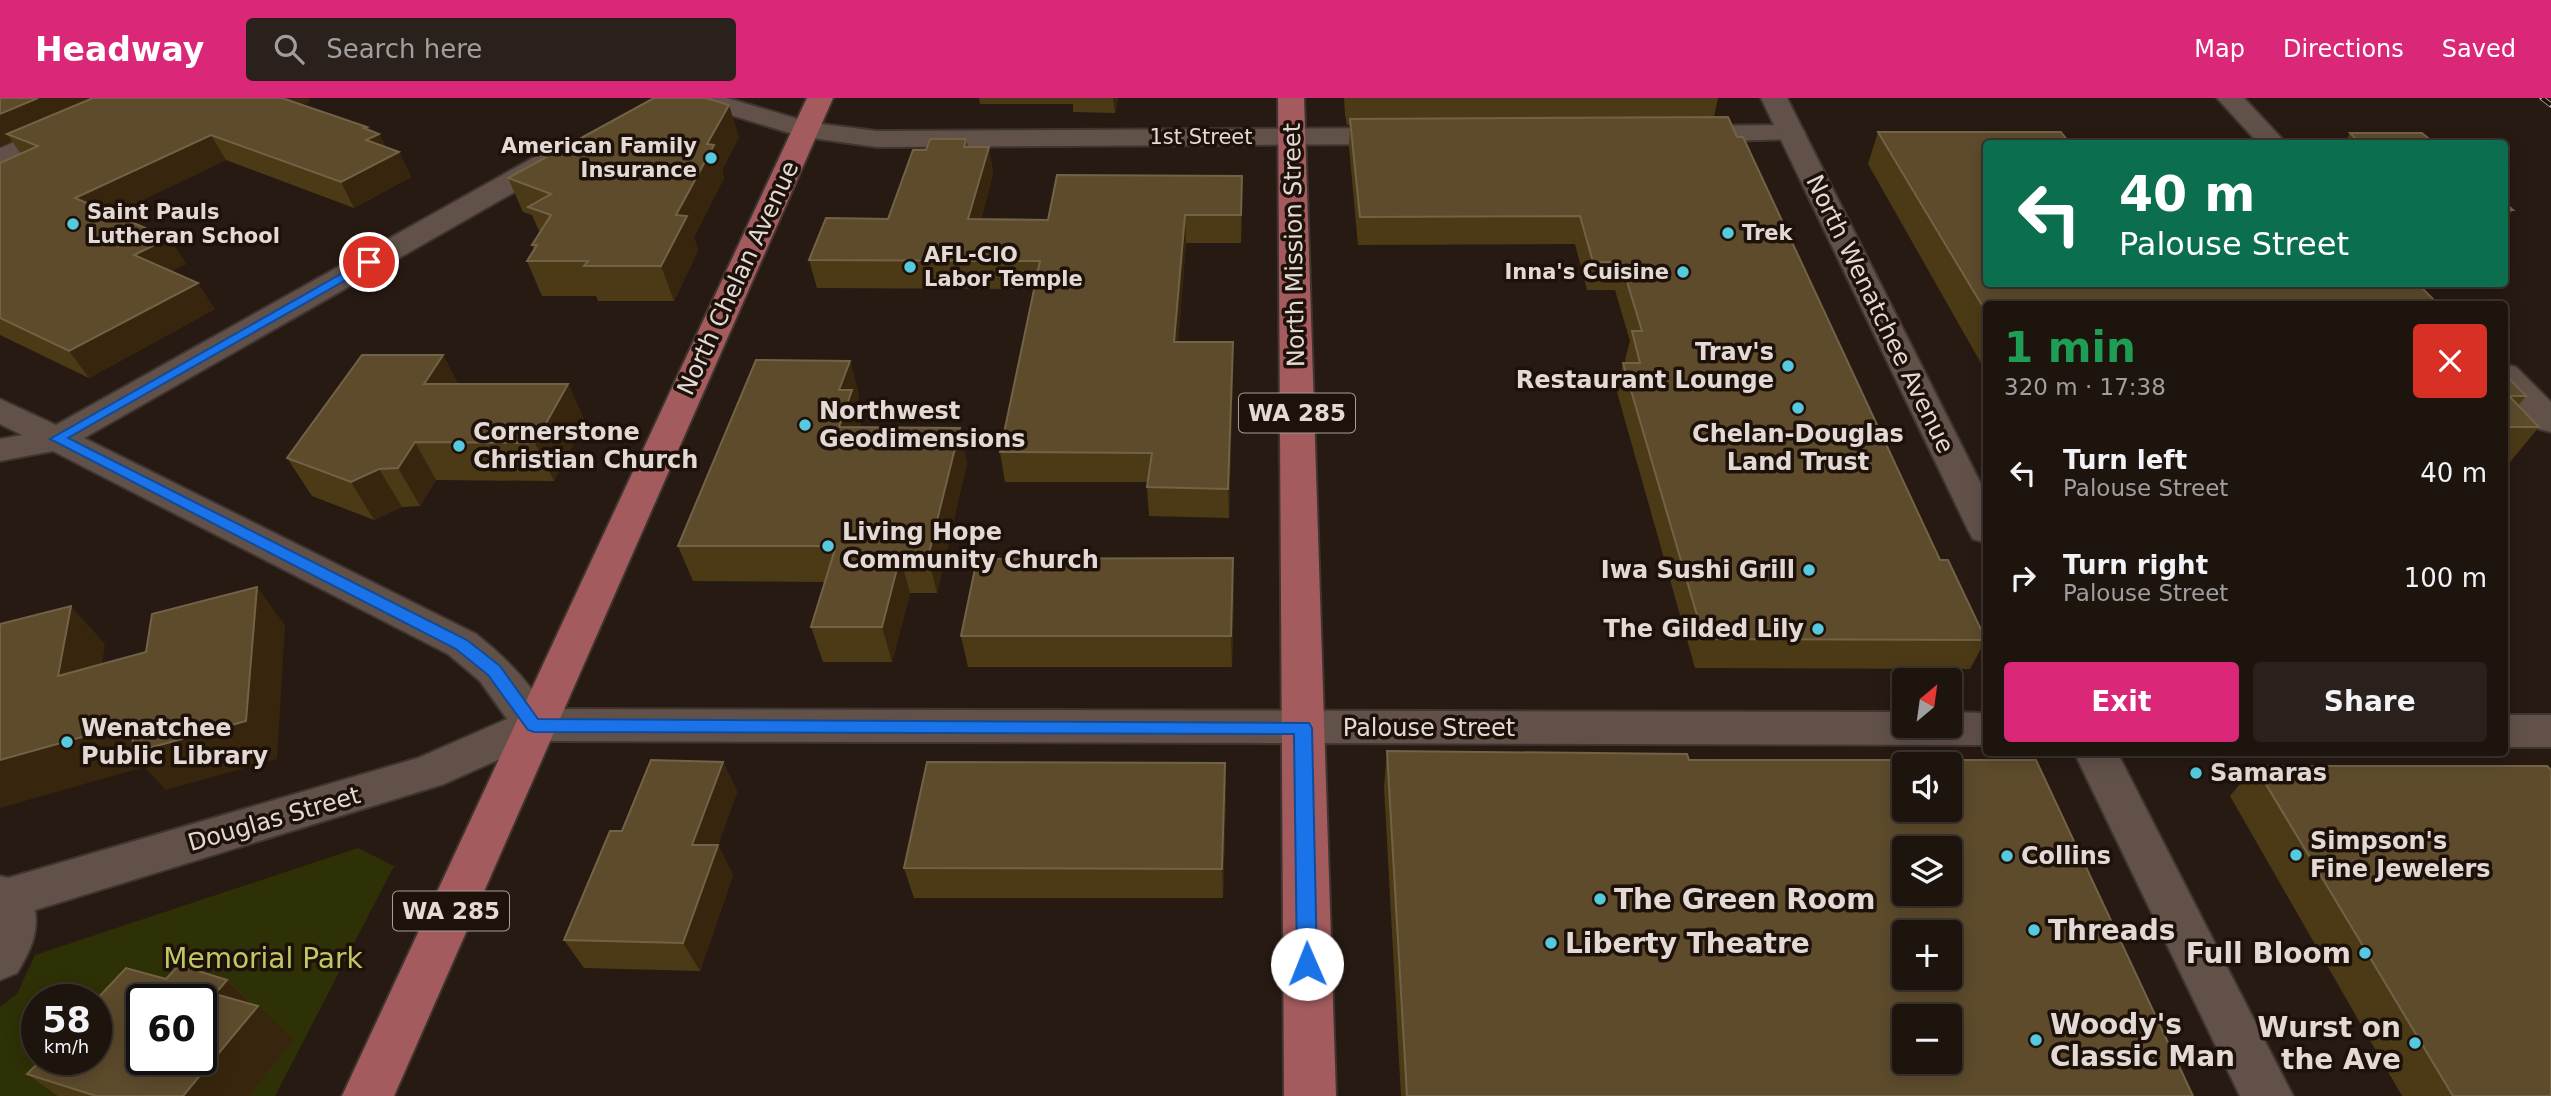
<!DOCTYPE html>
<meta charset="utf-8">
<style>
:root{--surface:#1d140e;--page:#2a211c;--text:#f1f3f6;--muted:#a09e9e;--line:#3b332e;--accent:#db2777}
body{margin:0;font-family:"DejaVu Sans",sans-serif;background:var(--page);color:var(--text);height:100vh;display:flex;flex-direction:column;font-size:26px;white-space:nowrap}
*{box-sizing:border-box;margin:0}
p{font-size:23px;color:var(--muted)}
.icon{flex:none;width:38px;height:38px;fill:none;stroke:currentColor;stroke-width:2;stroke-linecap:round;stroke-linejoin:round}
.map{position:relative;flex:1;overflow:hidden}
.panel{position:absolute;left:1983px;top:203px;width:525px;height:455px;display:flex;flex-direction:column;background:var(--surface);border-radius:7px;box-shadow:0 4px 18px #0003,0 0 0 2px var(--line)}
.panel>*{flex:none}
.top-card{position:absolute;left:1983px;top:42px;width:525px;height:147px;border-radius:7px;box-shadow:0 4px 18px #0003,0 0 0 2px var(--line);background:#0b6e4f;color:#fff;overflow:hidden}
.needle{width:46px;rotate:29deg}
.buttons{position:absolute;left:1892px;top:570px;display:grid;gap:14px}
.buttons a{display:grid;place-items:center;width:70px;height:70px;border-radius:7px;background:var(--surface);box-shadow:0 4px 18px #0003,0 0 0 2px var(--line);font-size:35px}
.speed{position:absolute;left:21px;top:886px;display:flex;gap:14px;font-size:35px;font-weight:700;text-align:center}
.speed>*{display:grid;place-content:center;width:91px;height:91px;border-radius:50%;background:var(--surface);box-shadow:0 4px 18px #0003,0 0 0 2px var(--line);line-height:1}
.speed small{font-size:18px;font-weight:400}
.speed .limit{border:4px solid #111;border-radius:10px;background:#fff;color:#111}
.pin{position:absolute;display:grid;place-items:center;width:60px;height:60px;color:#fff;margin:-30px;border:4px solid #fff;border-radius:50%;box-shadow:0 2px 7px #0007}
.me{position:absolute;width:77px;margin:-38px;rotate:359deg;stroke-linejoin:round;filter:drop-shadow(0 0 5px #0008)}
.turn{display:flex;align-items:center;gap:24px;height:147px;padding:0 21px;font-size:32px}
.turn .icon{width:91px;height:91px;stroke-width:2.5}
.turn b{display:block;font-size:49px;line-height:60px}
.round{display:grid;place-items:center;flex:none;width:74px;height:74px;border-radius:7px;background:var(--page)}
.overview{display:flex;align-items:center;justify-content:space-between;height:119px;padding:0 21px}
h1{font-size:42px;font-weight:700;line-height:52px;color:#1e9e55}
.button{display:flex;gap:14px;margin-top:auto;padding:14px 21px}
.button a{flex:1;height:80px;border-radius:7px;background:var(--accent);color:#fff;font-size:28px;font-weight:700;line-height:80px;text-align:center}
.button a+a{background:var(--page);color:var(--text)}
ul{padding:0;list-style:none}
li{display:flex;align-items:center;gap:21px;height:105px;padding:0 21px}
li div{flex:1}
li b{display:block;font-size:26px}
li em{font-style:normal}
header{display:flex;align-items:center;gap:42px;box-sizing:border-box;height:98px;padding:0 35px;background:var(--accent);color:#fff}
header strong{font-size:33px}
nav{display:flex;gap:38px;margin-inline-start:auto;font-size:24px}
.search{width:490px;height:63px;background:var(--page);display:flex;align-items:center;gap:18px;box-sizing:border-box;padding:0 24px;border-radius:7px;color:var(--muted);font-size:26px}
.map>svg:first-child{display:block}
.green{fill:#2e3106;fill-rule:evenodd}
.lines{fill:none;stroke-linecap:round;stroke-linejoin:round}
.minor-casing{stroke:#3e3430;stroke-width:4}
.tertiary-casing{stroke:#3e3430;stroke-width:4}
.secondary-casing{stroke:#3e3430;stroke-width:4}
.primary-casing{stroke:#3e3430;stroke-width:4}
.minor{fill:#615149;fill-rule:evenodd}
.tertiary{fill:#615149;fill-rule:evenodd}
.secondary{fill:#615149;fill-rule:evenodd}
.primary{fill:#a45b5d;fill-rule:evenodd}
.rail-casing{stroke:#bcb3ad;stroke-width:5}
.rail{stroke:#1d110a;stroke-width:3.5;stroke-dasharray:11;stroke-linecap:butt}
.wall{fill:#4c3a17}
.shaded-wall{fill:#37260d}
.building{fill:#5d4b2c;stroke:#726246;stroke-width:2;fill-rule:evenodd}
.route{fill:#1a73e8;stroke:#114b97;stroke-width:2}
.poi-dot{fill:#55cade;stroke:#1d110a;stroke-width:2.5}
.labels{text-anchor:middle;dominant-baseline:central;stroke-width:7;stroke-linejoin:round;paint-order:stroke}
.far-street-label{font-size:21px;fill:#e3dad5;stroke:#1d110a}
.far-poi-label{font-size:21px;font-weight:bold;fill:#e3dad5;stroke:#1d110a;text-anchor:start}
.shield{fill:#1d110a;stroke:#a89e98;stroke-width:2}
.shield-label{font-size:23px;font-weight:bold;fill:#e3dad5}
.street-label{font-size:24px;fill:#e3dad5;stroke:#1d110a}
.poi-label{font-size:24px;font-weight:bold;fill:#e3dad5;stroke:#1d110a;text-anchor:start}
.near-poi-label{font-size:28px;font-weight:bold;fill:#e3dad5;stroke:#1d110a;text-anchor:start}
.near-park-label{font-size:28px;fill:#bfc963;stroke:#1d110a}
</style>
<header>
<strong>Headway</strong>
<div class="search"><svg class="icon" aria-label="search" viewBox="0 0 24 24"><circle cx="10" cy="10" r="6"/><path d="M15 15l6 6"/></svg>Search here</div>
<nav><a>Map</a><a>Directions</a><a>Saved</a></nav>
</header>
<div class="map">
<svg width="2551" height="998" viewBox="0 0 2551 998">
<rect width="100%" height="100%" fill="#271a13"/>
<path class="green" d="M 358,750 L 394,768 L 275,998 L 0,998 L 0,909 L 17,896 L 35,857 ZM 37,901 L 96,901 L 96,961 L 37,961 ZM 142,901 L 201,901 L 201,961 L 142,961 Z"/>
<g class="lines">
<defs>
<g id="minor">
<path d="M 117,0 L 152,0 L 148,5 L 0,68 L 0,50 Z"/>
<path d="M 687,0 L 727,0 L 815,26 L 819,32 L 815,38 L 806,40 L 691,5 Z"/>
<path d="M 557,50 L 567,52 L 570,58 L 567,64 L 84,340 L 476,536 C 508,561 536,591 555,627 L 549,639 L 444,686 L 35,812 C 39,836 29,855 17,875 L 0,882 L 0,778 L 8,780 L 418,660 L 507,621 L 480,583 L 448,556 L 53,353 L 0,363 L 0,341 L 22,337 L 0,326 L 0,301 L 56,327 L 547,52 Z"/>
</g>
<g id="tertiary">
<path d="M 2217,0 L 2244,0 L 2287,46 L 2259,46 Z"/>
<path d="M 806,24 L 877,33 L 1402,30 L 1411,32 L 1415,38 L 1411,44 L 1402,46 L 877,49 L 797,38 L 793,32 L 797,26 Z"/>
<path d="M 1792,27 L 1801,29 L 1805,35 L 1801,41 L 1683,44 L 1674,42 L 1670,36 L 1674,30 L 1683,28 Z"/>
<path d="M 2504,266 L 2516,269 L 2551,304 L 2551,334 L 2539,331 L 2504,295 Z"/>
<path d="M 534,611 L 1904,614 L 1904,628 L 1950,628 L 1950,614 L 1986,615 L 1986,647 L 534,643 L 519,639 L 513,627 L 519,615 Z"/>
<rect x="2504" y="617" width="47" height="32"/>
</g>
<g id="secondary">
<path d="M 1761,0 L 1787,0 L 1986,396 L 1986,445 L 1973,441 L 1968,432 Z"/>
<path d="M 2074,654 L 2117,654 L 2293,998 L 2240,998 Z"/>
</g>
<g id="primary">
<path d="M 807,0 L 833,0 L 394,998 L 342,998 Z"/>
<path d="M 1278,0 L 1304,0 L 1336,998 L 1284,998 Z"/>
</g>
</defs>
<use href="#minor" class="minor-casing"/>
<use href="#tertiary" class="tertiary-casing"/>
<use href="#secondary" class="secondary-casing"/>
<use href="#primary" class="primary-casing"/>
<use href="#minor" class="minor"/>
<use href="#tertiary" class="tertiary"/>
<use href="#secondary" class="secondary"/>
<use href="#primary" class="primary"/>
<defs>
<path id="rail" d="M 2542,0 L 2551,7"/>
</defs>
<use href="#rail" class="rail-casing"/>
<use href="#rail" class="rail"/>
</g>
<g class="wall">
<path d="M 0,0 L 310,3 L 302,7 L 379,36 L 386,50 L 399,54 L 411,79 L 354,110 L 226,62 L 113,116 L 169,140 L 186,166 L 171,173 L 215,211 L 89,280 L 0,237 L 0,65 L 21,56 L 12,43 L 0,49 Z"/>
<path d="M 979,0 L 1118,0 L 1115,15 L 1073,14 L 1073,6 L 980,6 Z"/>
<path d="M 1344,0 L 1718,0 L 1714,19 L 1940,462 L 1986,542 L 1970,571 L 1695,570 L 1617,294 L 1623,265 L 1626,265 L 1625,262 L 1630,243 L 1615,192 L 1587,192 L 1575,146 L 1358,147 L 1349,49 L 1350,27 L 1347,27 L 1345,16 Z"/>
<path d="M 1878,34 L 1986,186 L 1986,274 L 1868,66 Z"/>
<path d="M 2350,35 L 2435,46 L 2344,46 Z"/>
<path d="M 739,39 L 722,72 L 724,80 L 694,139 L 698,152 L 674,203 L 598,203 L 596,198 L 542,198 L 527,163 L 534,152 L 532,147 L 540,135 L 532,117 L 523,114 L 508,80 Z"/>
<path d="M 966,41 L 968,49 L 989,49 L 993,76 L 981,121 L 1048,122 L 1242,105 L 1241,145 L 1186,145 L 1178,244 L 1233,273 L 1229,420 L 1149,418 L 1147,389 L 1147,384 L 1005,384 L 1000,354 L 1034,191 L 817,190 L 809,162 L 888,121 L 926,52 Z"/>
<path d="M 2504,104 L 2513,112 L 2504,125 Z"/>
<path d="M 443,257 L 458,286 L 568,286 L 585,324 L 554,383 L 436,382 L 420,408 L 402,409 L 374,422 L 312,398 L 287,360 Z"/>
<path d="M 850,263 L 859,298 L 856,306 L 861,327 L 861,329 L 967,365 L 937,495 L 910,495 L 892,564 L 823,564 L 811,529 L 825,484 L 693,483 L 678,448 Z"/>
<path d="M 2504,275 L 2526,298 L 2518,308 L 2539,329 L 2510,364 L 2504,364 Z"/>
<path d="M 1234,491 L 1232,569 L 968,569 L 961,538 Z"/>
<path d="M 1387,653 L 1689,662 L 2193,998 L 1401,998 L 1384,689 Z"/>
<path d="M 723,664 L 737,694 L 718,747 L 733,777 L 700,873 L 584,870 L 564,842 L 622,733 Z"/>
<path d="M 1225,665 L 1226,695 L 1223,800 L 914,800 L 904,770 Z"/>
<path d="M 2255,668 L 2551,998 L 2402,998 L 2230,698 Z"/>
<path d="M 166,881 L 227,882 L 294,942 L 249,998 L 58,998 L 27,976 Z"/>
</g>
<g class="shaded-wall">
<path d="M 38,0 L 110,0 L 7,36 L 12,43 L 0,49 L 0,16 Z"/>
<path d="M 267,0 L 308,0 L 310,3 L 277,18 Z"/>
<path d="M 1113,0 L 1118,0 L 1115,15 Z"/>
<path d="M 729,7 L 739,39 L 722,72 L 724,80 L 694,139 L 698,152 L 674,203 L 661,168 L 676,117 L 707,46 Z"/>
<path d="M 367,29 L 372,39 L 379,36 L 391,59 L 399,54 L 411,79 L 354,110 L 341,84 L 366,42 L 364,30 Z"/>
<path d="M 211,37 L 226,62 L 93,126 L 75,100 Z"/>
<path d="M 989,49 L 993,76 L 973,149 L 968,121 Z"/>
<path d="M 1242,78 L 1242,105 L 1241,145 L 1241,117 Z"/>
<path d="M 1185,117 L 1186,145 L 1176,272 L 1174,244 Z"/>
<path d="M 169,140 L 186,166 L 152,183 L 134,157 Z"/>
<path d="M 198,185 L 215,211 L 89,280 L 69,253 Z"/>
<path d="M 1233,244 L 1233,273 L 1229,420 L 1228,391 Z"/>
<path d="M 443,257 L 463,295 L 424,286 Z"/>
<path d="M 850,263 L 859,298 L 856,306 L 861,327 L 849,364 L 839,329 L 839,292 Z"/>
<path d="M 568,286 L 585,324 L 554,383 L 535,345 Z"/>
<path d="M 960,330 L 967,365 L 937,495 L 928,459 Z"/>
<path d="M 415,344 L 436,382 L 420,408 L 398,370 Z"/>
<path d="M 379,371 L 402,409 L 374,422 L 351,384 Z"/>
<path d="M 900,459 L 910,495 L 892,564 L 882,529 Z"/>
<path d="M 1233,460 L 1234,491 L 1232,569 L 1231,538 Z"/>
<path d="M 257,489 L 285,527 L 277,661 L 166,692 L 144,669 L 0,710 L 0,662 Z"/>
<path d="M 71,508 L 105,546 L 94,616 L 58,578 Z"/>
<path d="M 723,664 L 737,694 L 714,759 L 718,747 L 733,777 L 700,873 L 683,845 L 692,747 Z"/>
<path d="M 1225,665 L 1226,695 L 1223,800 L 1222,771 Z"/>
<path d="M 227,882 L 257,910 L 258,908 L 294,942 L 249,998 L 183,998 L 215,896 Z"/>
</g>
<g class="building">
<path d="M 0,0 L 38,0 L 0,16 Z"/>
<path d="M 93,0 L 282,0 L 367,29 L 364,30 L 379,36 L 366,42 L 399,54 L 341,84 L 211,37 L 75,100 L 169,140 L 134,157 L 198,185 L 69,253 L 0,220 L 0,65 L 38,48 L 7,36 Z"/>
<path d="M 654,0 L 706,0 L 729,7 L 707,46 L 714,47 L 676,117 L 687,118 L 661,168 L 584,168 L 588,163 L 527,163 L 537,147 L 532,147 L 551,117 L 528,109 L 551,96 L 508,80 Z"/>
<path d="M 1728,19 L 1737,39 L 1743,39 L 1940,462 L 1948,462 L 1986,542 L 1704,541 L 1623,265 L 1640,265 L 1632,233 L 1642,233 L 1621,164 L 1593,164 L 1580,118 L 1360,119 L 1350,21 Z"/>
<path d="M 1878,34 L 2061,34 L 2070,46 L 1986,46 L 1986,186 L 2418,186 L 2438,206 L 1986,206 L 1986,214 Z"/>
<path d="M 2350,35 L 2422,35 L 2435,46 L 2361,46 Z"/>
<path d="M 930,41 L 966,41 L 964,49 L 989,49 L 968,121 L 1048,122 L 1057,77 L 1242,78 L 1241,117 L 1185,117 L 1174,244 L 1233,244 L 1228,391 L 1147,389 L 1152,355 L 1000,354 L 1040,163 L 809,162 L 826,120 L 888,121 L 913,52 L 926,52 Z"/>
<path d="M 2504,104 L 2513,112 L 2504,112 Z"/>
<path d="M 362,257 L 443,257 L 424,286 L 568,286 L 535,345 L 415,344 L 398,370 L 379,371 L 351,384 L 287,360 Z"/>
<path d="M 756,262 L 850,263 L 839,292 L 852,292 L 839,329 L 960,330 L 928,459 L 900,459 L 882,529 L 811,529 L 836,448 L 678,448 Z"/>
<path d="M 2504,275 L 2526,298 L 2509,298 L 2539,329 L 2504,329 Z"/>
<path d="M 1233,460 L 1231,538 L 961,538 L 977,461 Z"/>
<path d="M 257,489 L 246,623 L 131,655 L 136,624 L 0,662 L 0,526 L 71,508 L 58,578 L 146,554 L 152,516 Z"/>
<path d="M 1387,653 L 1687,656 L 1689,662 L 2036,662 L 2193,998 L 1407,998 ZM 1904,667 L 1950,667 L 1950,712 L 1904,712 ZM 1904,751 L 1950,751 L 1950,796 L 1904,796 ZM 1904,835 L 1950,835 L 1950,880 L 1904,880 ZM 1904,919 L 1950,919 L 1950,964 L 1904,964 Z"/>
<path d="M 651,662 L 723,664 L 692,747 L 718,747 L 683,845 L 564,842 L 610,733 L 622,733 Z"/>
<path d="M 927,664 L 1225,665 L 1222,771 L 904,770 Z"/>
<path d="M 2255,668 L 2547,668 L 2551,672 L 2551,998 L 2453,998 Z"/>
<path d="M 179,867 L 227,882 L 215,896 L 258,908 L 183,998 L 96,998 L 27,976 L 42,961 L 96,961 L 96,902 L 126,870 L 166,881 ZM 142,901 L 201,901 L 201,961 L 142,961 Z"/>
</g>
<path class="route" d="M 369,160 L 374,161 L 374,166 L 68,340 L 467,542 L 500,568 L 538,621 L 1309,625 L 1312,630 L 1317,866 L 1314,873 L 1307,875 L 1300,873 L 1297,866 L 1294,636 L 534,634 L 528,632 L 488,577 L 456,551 L 50,341 Z"/>
<g class="poi-dot">
<circle cx="711" cy="60" r="7"/>
<circle cx="73" cy="126" r="7"/>
<circle cx="1728" cy="135" r="7"/>
<circle cx="910" cy="169" r="7"/>
<circle cx="1683" cy="174" r="7"/>
<circle cx="1788" cy="268" r="7"/>
<circle cx="1798" cy="310" r="7"/>
<circle cx="805" cy="327" r="7"/>
<circle cx="459" cy="348" r="7"/>
<circle cx="828" cy="448" r="7"/>
<circle cx="1809" cy="472" r="7"/>
<circle cx="1818" cy="531" r="7"/>
<circle cx="67" cy="644" r="7"/>
<circle cx="2196" cy="675" r="7"/>
<circle cx="2296" cy="757" r="7"/>
<circle cx="2007" cy="758" r="7"/>
<circle cx="1600" cy="801" r="7"/>
<circle cx="2034" cy="832" r="7"/>
<circle cx="1551" cy="845" r="7"/>
<circle cx="2365" cy="855" r="7"/>
<circle cx="2036" cy="942" r="7"/>
<circle cx="2415" cy="945" r="7"/>
</g>
<g class="labels">
<g class="far-street-label">
<text x="1201" y="39">1st Street</text>
</g>
<g class="far-poi-label">
<text x="697" y="48" text-anchor="end">American Family<tspan x="697" dy="24">Insurance</tspan></text>
<text x="87" y="114">Saint Pauls<tspan x="87" dy="24">Lutheran School</tspan></text>
<text x="1742" y="135">Trek</text>
<text x="924" y="157">AFL-CIO<tspan x="924" dy="24">Labor Temple</tspan></text>
<text x="1669" y="174" text-anchor="end">Inna's Cuisine</text>
</g>
<g class="shield">
<rect x="1239" y="295.5" width="116" height="39" rx="5"/>
<rect x="393" y="793.5" width="116" height="39" rx="5"/>
</g>
<g class="shield-label">
<text x="1297" y="315">WA 285</text>
<text x="451" y="813">WA 285</text>
</g>
<g class="street-label">
<text transform="translate(1294 147) rotate(-91)">North Mission Street</text>
<text transform="translate(738 180) rotate(-65)">North Chelan Avenue</text>
<text transform="translate(1880 216) rotate(64)">North Wenatchee Avenue</text>
<text x="1429" y="630">Palouse Street</text>
<text transform="translate(274 721) rotate(-16)">Douglas Street</text>
</g>
<g class="poi-label">
<text x="1774" y="254" text-anchor="end">Trav's<tspan x="1774" dy="28">Restaurant Lounge</tspan></text>
<text x="819" y="313">Northwest<tspan x="819" dy="28">Geodimensions</tspan></text>
<text x="473" y="334">Cornerstone<tspan x="473" dy="28">Christian Church</tspan></text>
<text x="1798" y="336" text-anchor="middle">Chelan-Douglas<tspan x="1798" dy="28">Land Trust</tspan></text>
<text x="842" y="434">Living Hope<tspan x="842" dy="28">Community Church</tspan></text>
<text x="1795" y="472" text-anchor="end">Iwa Sushi Grill</text>
<text x="1804" y="531" text-anchor="end">The Gilded Lily</text>
<text x="81" y="630">Wenatchee<tspan x="81" dy="28">Public Library</tspan></text>
<text x="2210" y="675">Samaras</text>
<text x="2310" y="743">Simpson's<tspan x="2310" dy="28">Fine Jewelers</tspan></text>
<text x="2021" y="758">Collins</text>
</g>
<g class="near-poi-label">
<text x="1614" y="801">The Green Room</text>
<text x="2048" y="832">Threads</text>
<text x="1565" y="845">Liberty Theatre</text>
<text x="2351" y="855" text-anchor="end">Full Bloom</text>
<text x="2050" y="926">Woody's<tspan x="2050" dy="32">Classic Man</tspan></text>
<text x="2401" y="929" text-anchor="end">Wurst on<tspan x="2401" dy="32">the Ave</tspan></text>
</g>
<g class="near-park-label">
<text x="263" y="860">Memorial Park</text>
</g>
</g>
</svg>
<div class="buttons">
<a><svg class="needle" viewBox="-14 -14 28 28"><path d="M0-13l5 13h-10z" fill="#e53935"/><path d="M0 13l5-13h-10z" fill="#a09e9e"/></svg></a>
<a><svg class="icon" aria-label="sound" viewBox="0 0 24 24"><path d="M4 9h4l5-4v14l-5-4H4zM17 9q2 3 0 6"/></svg></a>
<a><svg class="icon" aria-label="layers" viewBox="0 0 24 24"><path d="M12 4l9 5-9 5-9-5zM3 14l9 5 9-5"/></svg></a>
<a>+</a>
<a>−</a>
</div>
<div class="speed"><div>58<small>km/h</small></div><div class="limit">60</div></div>
<div class="pin" style="left:369px;top:164px;background:#d93025"><svg class="icon" aria-label="arrive" viewBox="0 0 24 24"><path d="M6 21V4h12l-3 4 3 4H6"/></svg></div>
<svg class="me" style="left:1307px;top:866px" viewBox="-20 -20 40 40"><circle r="19" fill="#fff"/><path d="M0-13L10 11 0 6-10 11z" fill="#1a73e8"/></svg>
<div class="top-card">
<div class="turn"><svg class="icon" aria-label="left" viewBox="0 0 24 24"><path d="M17 20v-9H6M10 6l-5 5 5 5"/></svg><div><b>40 m</b>Palouse Street</div></div>
</div>
<section class="panel">
<div class="overview"><div><h1>1 min</h1><p>320 m · 17:38</p></div><a class="round" style="background:#d93025;color:#fff"><svg class="icon" aria-label="close" viewBox="0 0 24 24"><path d="M6 6l12 12M18 6L6 18"/></svg></a></div>
<ul>
<li><svg class="icon" aria-label="left" viewBox="0 0 24 24"><path d="M17 20v-9H6M10 6l-5 5 5 5"/></svg><div><b>Turn left</b><p>Palouse Street</p></div><em>40 m</em></li>
<li><svg class="icon" aria-label="right" viewBox="0 0 24 24"><path d="M7 20v-9h11M14 6l5 5-5 5"/></svg><div><b>Turn right</b><p>Palouse Street</p></div><em>100 m</em></li>
</ul>
<div class="button"><a>Exit</a><a>Share</a></div>
</section>
</div>
